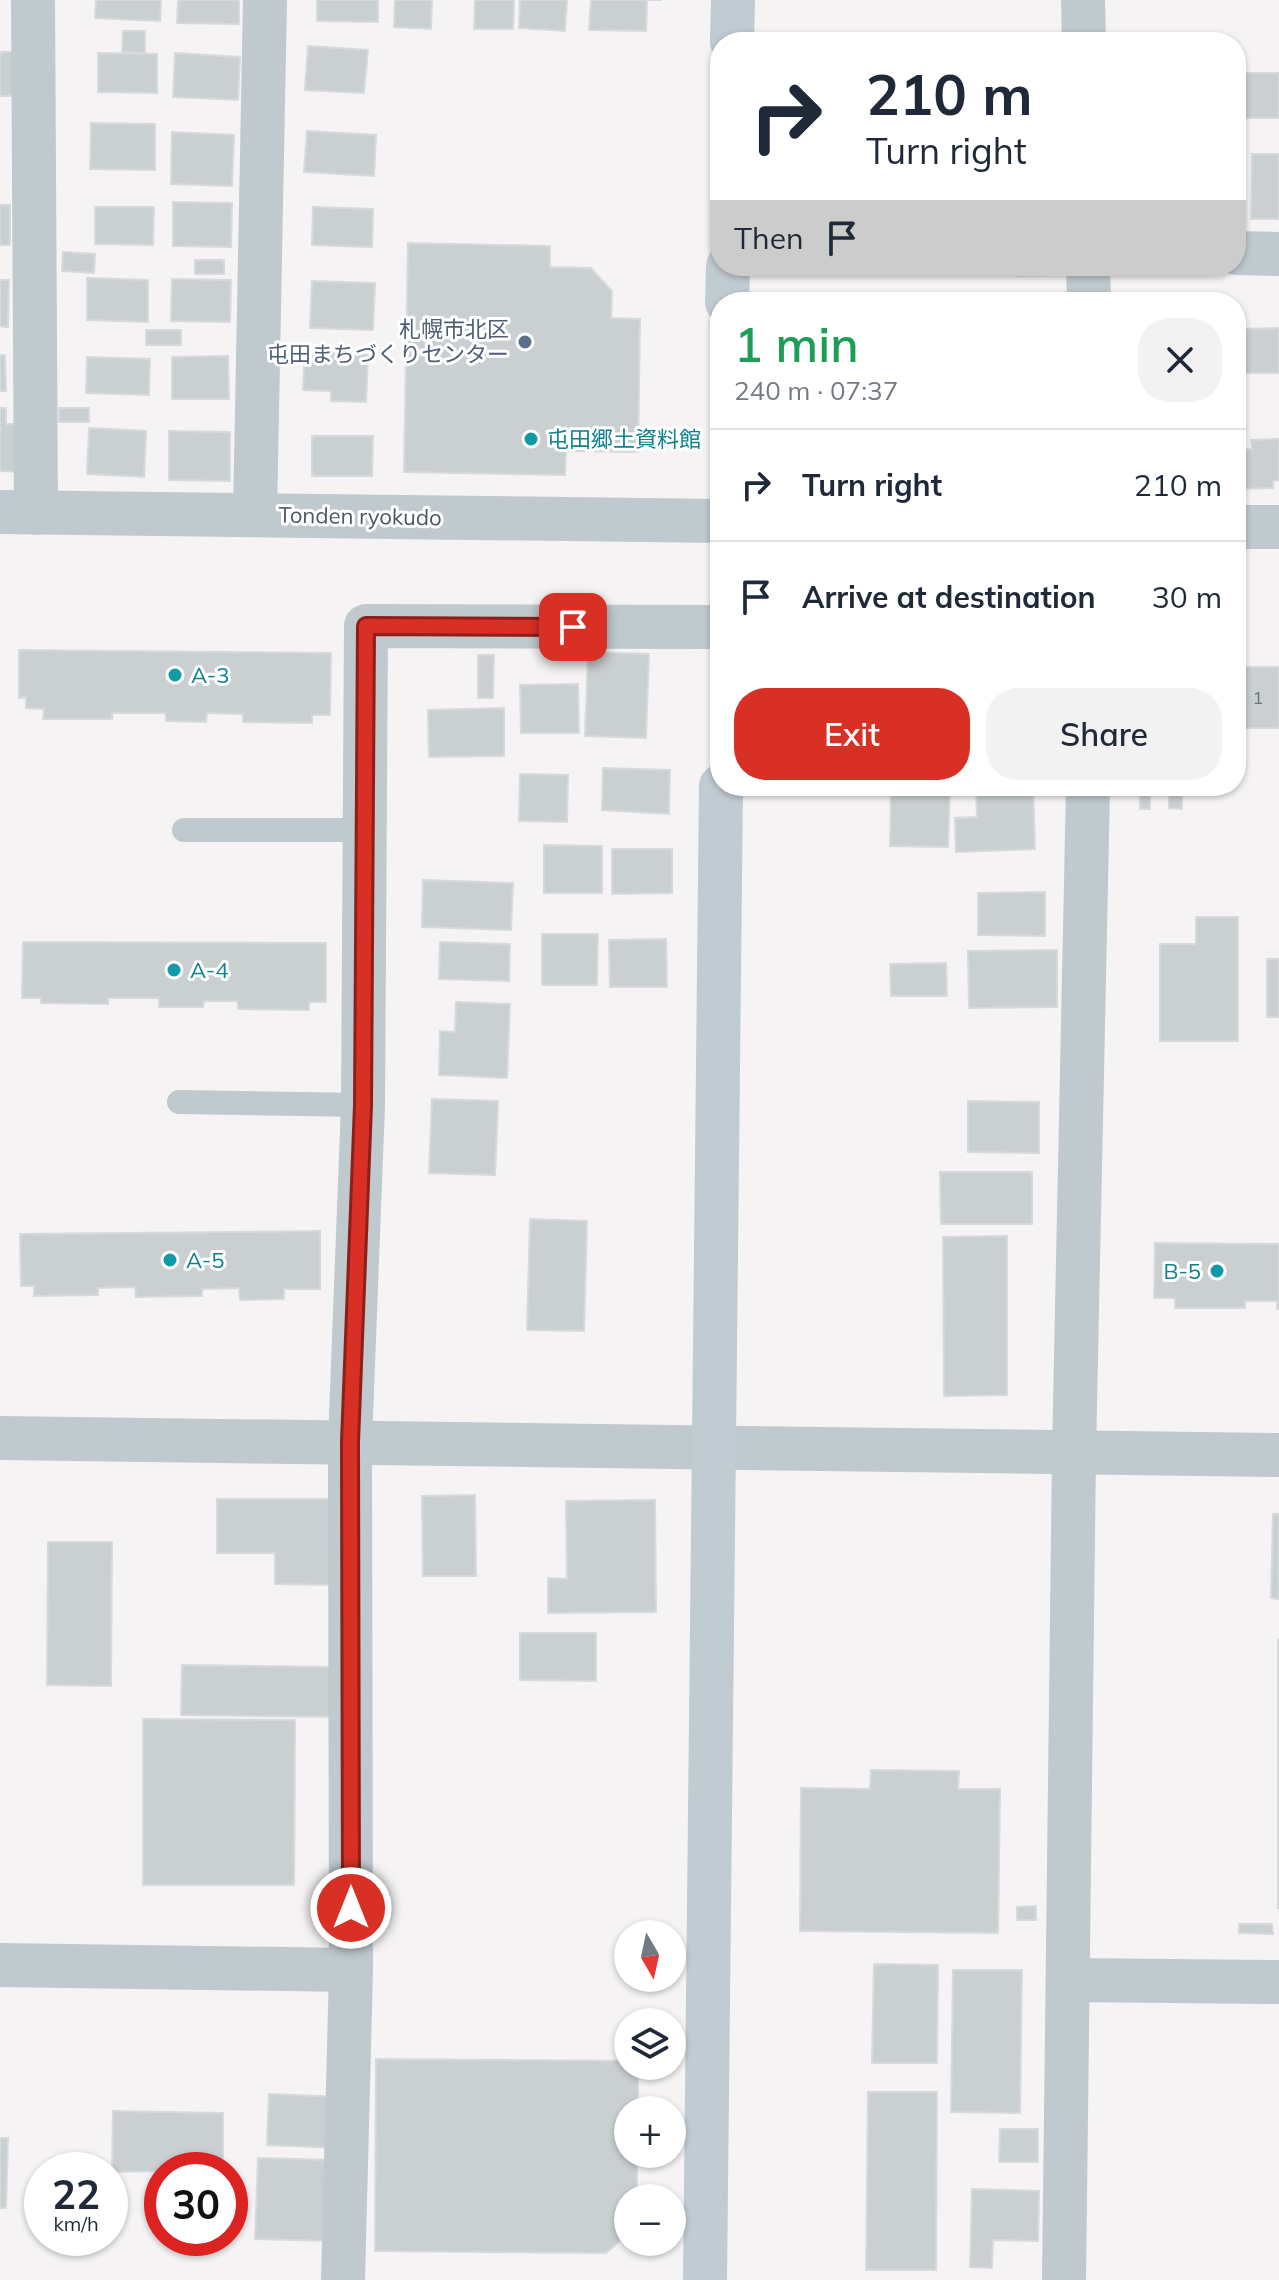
<!DOCTYPE html>
<meta charset="utf-8">
<style>
:root{--surface:#fff;--page:#f2f2f3;--text:#1f2937;--muted:#747a83;--line:#e0e1e3;--accent:#d93025}
body{margin:0;font-family:Mulish,"Noto Sans JP",sans-serif;background:var(--page);color:var(--text);height:100vh;display:flex;flex-direction:column;font-size:30px;white-space:nowrap}
*{box-sizing:border-box;margin:0}
p{font-size:26px;color:var(--muted)}
.icon{flex:none;width:44px;height:44px;fill:none;stroke:currentColor;stroke-width:2;stroke-linecap:round;stroke-linejoin:round}
.map{position:relative;flex:1;overflow:hidden}
.side{position:absolute;left:710px;top:292px;width:536px;height:504px;display:flex;flex-direction:column;background:var(--surface);border-radius:32px;box-shadow:0 2px 6px #0004}
.side>*{flex:none}
.hud{position:absolute;left:710px;top:32px;width:536px;height:244px;border-radius:32px;box-shadow:0 2px 6px #0004;background:#fff;color:var(--text);overflow:hidden}
.needle{width:52px;rotate:171deg}
.buttons{position:absolute;left:614px;top:1920px;display:grid;gap:16px}
.buttons a{display:grid;place-items:center;width:72px;height:72px;border-radius:50%;background:var(--surface);box-shadow:0 2px 6px #0004;font-size:40px}
.speed{position:absolute;left:24px;top:2152px;display:flex;gap:16px;font-size:40px;font-weight:700;text-align:center}
.speed>*{display:grid;place-content:center;width:104px;height:104px;border-radius:50%;background:var(--surface);box-shadow:0 2px 6px #0004;line-height:1}
.speed small{font-size:20px;font-weight:400}
.speed .limit{border:12px solid #d22;background:#fff;color:#111}
.pin{position:absolute;display:grid;place-items:center;width:68px;height:68px;color:#fff;margin:-34px;border-radius:16px;box-shadow:0 4px 12px #0006}
.me{position:absolute;width:88px;margin:-44px;rotate:0deg;stroke-linejoin:round;filter:drop-shadow(0 0 6px #0008)}
.turn{display:flex;align-items:center;gap:28px;height:168px;padding:0 24px;font-size:36px}
.turn .icon{width:104px;height:104px;stroke-width:2.5}
.turn b{display:block;font-size:56px;line-height:68px}
.then{display:flex;align-items:center;height:76px;padding:0 24px;background:#0003;gap:16px;font-size:30px}
.round{display:grid;place-items:center;flex:none;width:84px;height:84px;border-radius:32px;background:var(--page)}
.overview{display:flex;align-items:center;justify-content:space-between;height:136px;padding:0 24px}
h1{font-size:48px;font-weight:600;line-height:60px;color:#1e9e55}
.primary-button{display:flex;gap:16px;margin-top:auto;padding:16px 24px}
.primary-button a{flex:1;height:92px;border-radius:32px;background:var(--accent);color:#fff;font-size:32px;font-weight:600;line-height:92px;text-align:center}
.primary-button a+a{background:var(--page);color:var(--text)}
ul{padding:0;list-style:none}
li{display:flex;align-items:center;gap:24px;height:112px;padding:0 24px;border-top:2px solid var(--line)}
li div{flex:1}
li b{display:block;font-size:30px}
li em{font-style:normal}
.map>svg:first-child{display:block}
.building{fill:#cacfd1;stroke:#d7dadd;stroke-width:2}
.lines{fill:none;stroke-linecap:round;stroke-linejoin:round}
.lane{stroke:#bfc9ce;stroke-width:24}
.street{stroke:#bfc9ce;stroke-width:44}
.secondary{stroke:#c0cbd2;stroke-width:44}
.route-casing{stroke:#8d1f18;stroke-width:20}
.route{stroke:#d93025;stroke-width:14}
.service-dot{fill:#5c6f8a;stroke:#fff;stroke-width:3}
.culture-dot{fill:#0f9aa8;stroke:#fff;stroke-width:3}
.labels{text-anchor:middle;dominant-baseline:central;stroke-width:6;stroke-linejoin:round;paint-order:stroke}
.number-label{font-size:18px;fill:#6b767c}
.service-label{font-size:22px;fill:#4e5e75;stroke:#fff;text-anchor:end}
.culture-label{font-size:22px;fill:#0d838f;stroke:#fff;text-anchor:start}
.street-label{font-size:22px;fill:#4b595f;stroke:#fff}
</style>
<div class="map">
<svg width="1279" height="2280" viewBox="0 0 1279 2280">
<rect width="100%" height="100%" fill="#f5f3f3"/>
<g class="building">
<path d="M 96,0 L 161,0 L 160,21 L 95,18 Z"/>
<path d="M 178,0 L 239,0 L 239,24 L 177,23 Z"/>
<path d="M 317,0 L 378,0 L 378,22 L 317,21 Z"/>
<path d="M 395,0 L 432,0 L 431,29 L 394,27 Z"/>
<path d="M 475,0 L 514,0 L 513,29 L 474,29 Z"/>
<path d="M 520,0 L 567,0 L 565,31 L 519,28 Z"/>
<path d="M 591,0 L 662,0 L 647,0 L 646,31 L 589,30 Z"/>
<path d="M 123,31 L 145,31 L 145,53 L 122,52 Z"/>
<path d="M 308,46 L 368,50 L 364,93 L 305,90 Z"/>
<path d="M 0,52 L 19,52 L 18,96 L 0,96 Z"/>
<path d="M 98,53 L 157,54 L 157,93 L 98,92 Z"/>
<path d="M 175,53 L 240,57 L 238,100 L 173,97 Z"/>
<rect x="1236" y="73" width="43" height="45"/>
<path d="M 91,123 L 155,124 L 155,170 L 90,169 Z"/>
<path d="M 307,131 L 376,135 L 374,176 L 304,172 Z"/>
<path d="M 172,132 L 234,135 L 232,186 L 171,184 Z"/>
<path d="M 1252,154 L 1279,154 L 1279,219 L 1251,219 Z"/>
<path d="M 173,202 L 232,203 L 231,247 L 173,246 Z"/>
<rect x="0" y="205" width="10" height="40"/>
<path d="M 95,207 L 154,207 L 153,245 L 95,244 Z"/>
<path d="M 313,207 L 373,209 L 372,247 L 312,245 Z"/>
<path d="M 408,243 L 550,246 L 550,267 L 591,268 L 612,291 L 611,318 L 640,319 L 638,452 L 566,451 L 565,475 L 404,472 Z"/>
<path d="M 63,252 L 95,254 L 94,273 L 62,271 Z"/>
<rect x="195" y="260" width="29" height="14"/>
<rect x="819" y="266" width="59" height="6"/>
<path d="M 904,266 L 982,266 L 983,268 L 904,270 Z"/>
<path d="M 1016,266 L 1074,266 L 1074,275 L 1016,276 Z"/>
<path d="M 87,278 L 148,280 L 148,322 L 87,320 Z"/>
<path d="M 172,279 L 231,280 L 230,322 L 171,321 Z"/>
<path d="M 0,280 L 9,280 L 8,327 L 0,326 Z"/>
<path d="M 312,281 L 375,283 L 373,330 L 310,328 Z"/>
<rect x="1129" y="293" width="23" height="9"/>
<path d="M 1279,328 L 1279,373 L 1236,373 L 1236,329 Z"/>
<rect x="146" y="330" width="35" height="15"/>
<path d="M 305,352 L 368,355 L 366,402 L 331,401 L 331,391 L 303,390 Z"/>
<path d="M 0,355 L 5,355 L 6,391 L 0,391 Z"/>
<path d="M 228,356 L 229,399 L 172,399 L 172,357 Z"/>
<path d="M 87,357 L 150,359 L 149,395 L 86,393 Z"/>
<path d="M 0,408 L 6,408 L 6,424 L 23,424 L 21,472 L 0,471 Z"/>
<rect x="59" y="408" width="30" height="14"/>
<path d="M 89,428 L 146,431 L 144,477 L 87,474 Z"/>
<path d="M 169,431 L 230,432 L 230,481 L 169,480 Z"/>
<path d="M 312,436 L 373,436 L 372,476 L 312,476 Z"/>
<path d="M 1279,439 L 1279,480 L 1273,481 L 1273,488 L 1236,489 L 1236,450 L 1252,449 L 1251,440 Z"/>
<path d="M 19,650 L 331,653 L 330,715 L 312,715 L 312,723 L 243,722 L 243,714 L 207,713 L 206,722 L 166,721 L 166,713 L 112,713 L 112,719 L 43,719 L 44,709 L 26,708 L 26,697 L 19,698 Z"/>
<path d="M 588,652 L 649,654 L 646,738 L 585,736 Z"/>
<path d="M 478,655 L 494,655 L 493,698 L 478,698 Z"/>
<rect x="1236" y="667" width="43" height="61"/>
<path d="M 578,684 L 579,733 L 521,733 L 520,685 Z"/>
<path d="M 504,708 L 504,756 L 429,757 L 428,710 Z"/>
<path d="M 603,768 L 670,770 L 669,814 L 602,810 Z"/>
<path d="M 520,774 L 568,775 L 567,822 L 519,821 Z"/>
<path d="M 891,786 L 950,786 L 948,847 L 890,846 Z"/>
<path d="M 976,786 L 1033,786 L 1035,849 L 956,852 L 955,818 L 977,817 Z"/>
<rect x="1140" y="786" width="10" height="23"/>
<path d="M 1169,786 L 1182,786 L 1182,809 L 1169,808 Z"/>
<path d="M 544,845 L 602,846 L 602,893 L 544,893 Z"/>
<path d="M 612,849 L 672,849 L 672,893 L 612,894 Z"/>
<path d="M 423,880 L 513,883 L 511,930 L 422,927 Z"/>
<path d="M 1045,892 L 1045,936 L 978,935 L 978,893 Z"/>
<path d="M 1196,917 L 1238,917 L 1238,1041 L 1160,1041 L 1160,944 L 1196,944 Z"/>
<path d="M 542,934 L 598,934 L 597,985 L 542,985 Z"/>
<path d="M 666,939 L 667,987 L 610,987 L 609,940 Z"/>
<path d="M 23,942 L 326,943 L 326,1002 L 309,1002 L 309,1010 L 238,1009 L 238,1001 L 204,1001 L 203,1007 L 159,1007 L 159,998 L 108,998 L 108,1004 L 41,1003 L 41,998 L 22,998 Z"/>
<path d="M 440,942 L 510,944 L 509,981 L 439,979 Z"/>
<path d="M 1057,950 L 1057,1007 L 969,1008 L 968,951 Z"/>
<rect x="1267" y="959" width="12" height="58"/>
<path d="M 946,963 L 947,996 L 891,996 L 890,964 Z"/>
<path d="M 456,1002 L 510,1004 L 507,1078 L 439,1075 L 440,1031 L 455,1032 Z"/>
<path d="M 432,1099 L 498,1101 L 495,1175 L 429,1173 Z"/>
<path d="M 968,1101 L 1039,1102 L 1039,1153 L 968,1152 Z"/>
<path d="M 940,1172 L 1032,1172 L 1032,1224 L 941,1224 Z"/>
<path d="M 530,1219 L 587,1221 L 584,1331 L 527,1330 Z"/>
<path d="M 320,1231 L 320,1289 L 284,1289 L 284,1299 L 240,1300 L 239,1288 L 202,1289 L 202,1296 L 136,1297 L 135,1287 L 98,1288 L 98,1295 L 34,1296 L 34,1286 L 21,1286 L 20,1234 Z"/>
<path d="M 1007,1236 L 1007,1395 L 944,1396 L 943,1237 Z"/>
<path d="M 1155,1243 L 1279,1244 L 1279,1309 L 1277,1309 L 1277,1301 L 1245,1301 L 1245,1308 L 1175,1308 L 1175,1298 L 1154,1298 Z"/>
<path d="M 475,1495 L 476,1576 L 423,1576 L 422,1496 Z"/>
<path d="M 217,1499 L 333,1499 L 332,1585 L 275,1584 L 275,1553 L 217,1553 Z"/>
<path d="M 655,1500 L 656,1612 L 548,1613 L 548,1578 L 567,1579 L 566,1501 Z"/>
<path d="M 1273,1514 L 1279,1514 L 1279,1599 L 1271,1598 Z"/>
<path d="M 48,1542 L 112,1542 L 111,1686 L 47,1685 Z"/>
<path d="M 520,1633 L 596,1633 L 596,1681 L 520,1680 Z"/>
<rect x="1278" y="1639" width="1" height="269"/>
<path d="M 182,1665 L 338,1667 L 337,1717 L 181,1715 Z"/>
<path d="M 143,1719 L 295,1720 L 294,1885 L 143,1885 Z"/>
<path d="M 871,1770 L 959,1771 L 958,1789 L 1000,1789 L 998,1933 L 800,1931 L 801,1788 L 870,1789 Z"/>
<path d="M 1036,1906 L 1036,1920 L 1017,1920 L 1017,1907 Z"/>
<path d="M 1239,1924 L 1272,1924 L 1273,1934 L 1239,1933 Z"/>
<path d="M 874,1964 L 938,1965 L 937,2063 L 872,2063 Z"/>
<path d="M 953,1970 L 1022,1970 L 1020,2113 L 951,2112 Z"/>
<path d="M 376,2059 L 628,2061 L 628,2066 L 638,2066 L 638,2110 L 628,2110 L 628,2154 L 637,2154 L 637,2198 L 628,2198 L 628,2234 L 606,2253 L 375,2251 Z"/>
<path d="M 868,2092 L 937,2092 L 936,2270 L 866,2270 Z"/>
<path d="M 269,2094 L 341,2097 L 338,2148 L 267,2145 Z"/>
<path d="M 113,2111 L 223,2113 L 223,2170 L 112,2172 Z"/>
<path d="M 1000,2129 L 1038,2129 L 1038,2162 L 999,2162 Z"/>
<path d="M 0,2138 L 8,2138 L 6,2208 L 0,2208 Z"/>
<path d="M 258,2158 L 332,2160 L 329,2241 L 255,2239 Z"/>
<path d="M 972,2189 L 1039,2191 L 1038,2241 L 993,2240 L 992,2268 L 970,2267 Z"/>
</g>
<g class="lines">
<g class="lane">
<path d="M 184,830 L 365,830"/>
<path d="M 179,1102 L 363,1105"/>
</g>
<g class="street">
<path d="M 33,0 L 36,513"/>
<path d="M 1083,0 L 1084,42"/>
<path d="M 1236,253 L 1279,254"/>
<path d="M 1088,266 L 1089,302"/>
<path d="M 0,512 L 720,521"/>
<path d="M 255,514 L 265,0"/>
<path d="M 1236,527 L 1279,527"/>
<path d="M 0,1438 L 1279,1455"/>
<path d="M 0,1965 L 351,1970"/>
<path d="M 1068,1980 L 1279,1982"/>
<path d="M 343,2280 L 351,1970 L 350,1442 L 363,1105 L 366,626 L 720,627"/>
<path d="M 1064,2280 L 1074,1453 L 1088,786"/>
</g>
<g class="secondary">
<path d="M 732,42 L 733,0"/>
<path d="M 727,302 L 728,266"/>
<path d="M 705,2280 L 721,786"/>
</g>
</g>
<g class="lines">
<defs>
<path id="route" d="M 351,1908 L 350,1442 L 363,1105 L 366,626 L 573,627"/>
</defs>
<use href="#route" class="route-casing"/>
<use href="#route" class="route"/>
</g>
<circle class="service-dot" cx="525" cy="342" r="8"/>
<g class="culture-dot">
<circle cx="531" cy="439" r="8"/>
<circle cx="175" cy="675" r="8"/>
<circle cx="174" cy="970" r="8"/>
<circle cx="170" cy="1260" r="8"/>
<circle cx="1217" cy="1271" r="8"/>
</g>
<g class="labels">
<g class="number-label">
<text x="1258" y="697">1</text>
</g>
<g class="service-label">
<text x="509" y="329">札幌市北区<tspan x="509" dy="25">屯田まちづくりセンター</tspan></text>
</g>
<g class="culture-label">
<text x="547" y="439">屯田郷土資料館</text>
<text x="191" y="675">A-3</text>
<text x="190" y="970">A-4</text>
<text x="186" y="1260">A-5</text>
<text x="1201" y="1271" text-anchor="end">B-5</text>
</g>
<g class="street-label">
<text transform="translate(360 516) rotate(1)">Tonden ryokudo</text>
</g>
</g>
</svg>
<div class="buttons">
<a><svg class="needle" viewBox="-14 -14 28 28"><path d="M0-13l5 13h-10z" fill="#e53935"/><path d="M0 13l5-13h-10z" fill="#747a83"/></svg></a>
<a><svg class="icon" aria-label="layers" viewBox="0 0 24 24"><path d="M12 4l9 5-9 5-9-5zM3 14l9 5 9-5"/></svg></a>
<a>+</a>
<a>−</a>
</div>
<div class="speed"><div>22<small>km/h</small></div><div class="limit">30</div></div>
<div class="pin" style="left:573px;top:627px;background:#d93025"><svg class="icon" aria-label="arrive" viewBox="0 0 24 24"><path d="M6 21V4h12l-3 4 3 4H6"/></svg></div>
<svg class="me" style="left:351px;top:1908px" viewBox="-20 -20 40 40"><circle r="17" fill="#d93025" stroke="#fff" stroke-width="3"/><path d="M0-11L8 9 0 5-8 9z" fill="#fff"/></svg>
<div class="hud">
<div class="turn"><svg class="icon" aria-label="right" viewBox="0 0 24 24"><path d="M7 20v-9h11M14 6l5 5-5 5"/></svg><div><b>210 m</b>Turn right</div></div>
<div class="then">Then<svg class="icon" aria-label="arrive" viewBox="0 0 24 24"><path d="M6 21V4h12l-3 4 3 4H6"/></svg></div>
</div>
<section class="side">
<div class="overview"><div><h1>1 min</h1><p>240 m · 07:37</p></div><a class="round"><svg class="icon" aria-label="close" viewBox="0 0 24 24"><path d="M6 6l12 12M18 6L6 18"/></svg></a></div>
<ul>
<li><svg class="icon" aria-label="right" viewBox="0 0 24 24"><path d="M7 20v-9h11M14 6l5 5-5 5"/></svg><div><b>Turn right</b></div><em>210 m</em></li>
<li><svg class="icon" aria-label="arrive" viewBox="0 0 24 24"><path d="M6 21V4h12l-3 4 3 4H6"/></svg><div><b>Arrive at destination</b></div><em>30 m</em></li>
</ul>
<div class="primary-button"><a>Exit</a><a>Share</a></div>
</section>
</div>
